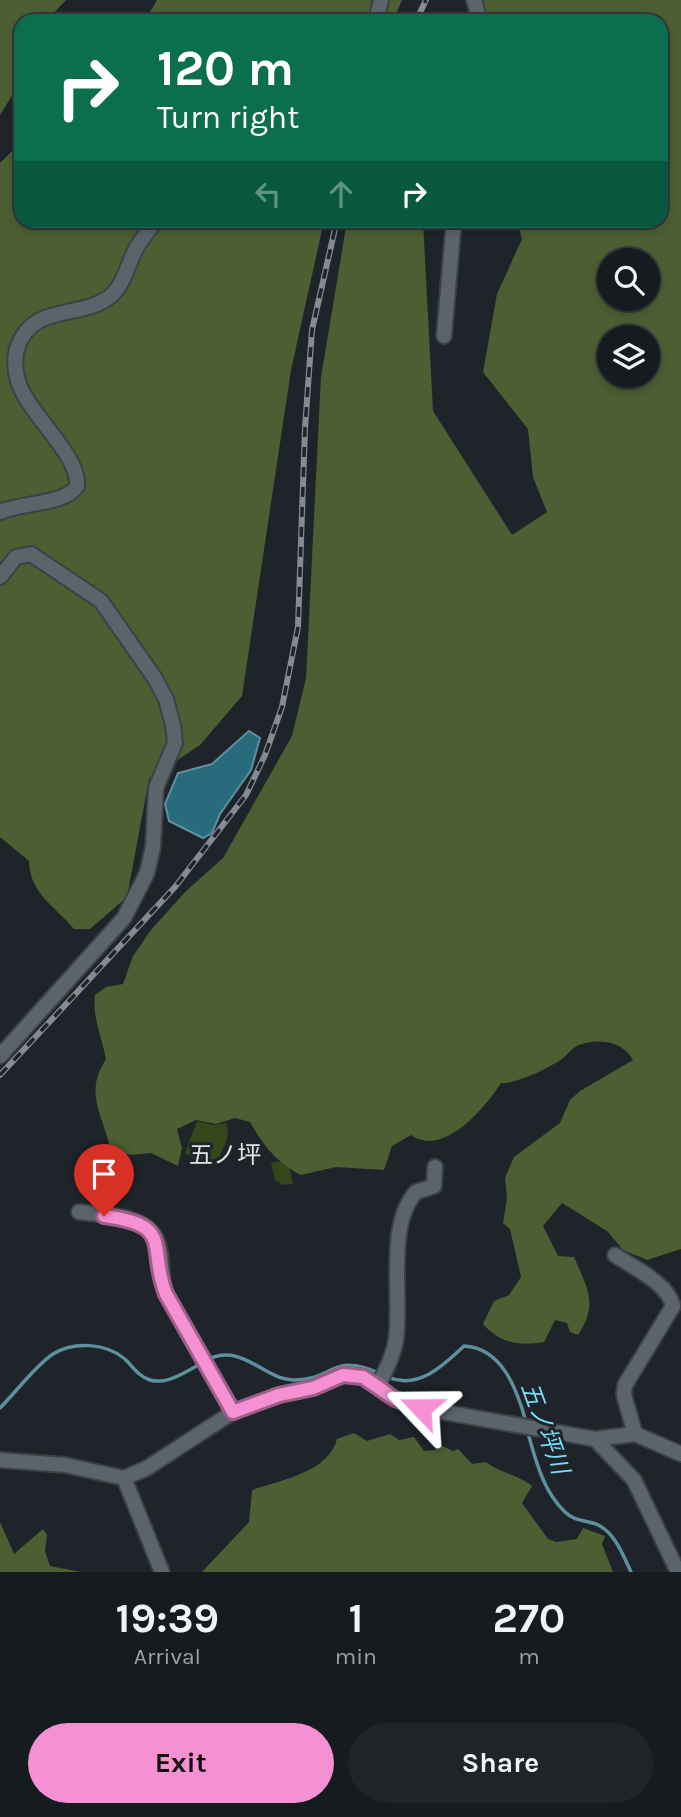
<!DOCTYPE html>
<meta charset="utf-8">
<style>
:root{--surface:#161b20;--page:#1f2429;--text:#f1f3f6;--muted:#9ea1a5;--line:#35393e;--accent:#f591d2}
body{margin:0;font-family:Karla,"Noto Sans JP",sans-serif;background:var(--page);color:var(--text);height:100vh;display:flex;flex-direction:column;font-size:26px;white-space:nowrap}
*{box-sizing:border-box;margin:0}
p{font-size:23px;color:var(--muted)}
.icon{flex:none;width:38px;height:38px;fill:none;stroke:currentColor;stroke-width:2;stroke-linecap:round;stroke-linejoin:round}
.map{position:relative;height:1572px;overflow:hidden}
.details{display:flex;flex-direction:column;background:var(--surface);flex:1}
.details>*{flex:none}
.hud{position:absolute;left:14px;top:14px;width:654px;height:214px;border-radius:21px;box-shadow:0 4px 10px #0003,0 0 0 2px var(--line);background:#0b6e4f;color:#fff;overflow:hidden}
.controls{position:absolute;left:597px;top:248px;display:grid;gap:14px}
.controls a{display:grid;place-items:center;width:63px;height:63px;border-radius:50%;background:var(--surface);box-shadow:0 4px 10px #0003,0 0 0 2px var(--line);font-size:35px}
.pin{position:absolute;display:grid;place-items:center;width:60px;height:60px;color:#fff;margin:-72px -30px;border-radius:50% 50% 50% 0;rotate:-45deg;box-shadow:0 0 7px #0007}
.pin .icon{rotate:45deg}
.me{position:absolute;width:77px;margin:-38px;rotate:293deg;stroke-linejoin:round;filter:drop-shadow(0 0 5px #0008)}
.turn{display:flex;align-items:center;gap:24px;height:147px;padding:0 28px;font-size:32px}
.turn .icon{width:91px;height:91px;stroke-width:2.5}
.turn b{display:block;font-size:49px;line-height:60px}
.lanes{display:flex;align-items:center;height:66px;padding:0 28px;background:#0003;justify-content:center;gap:35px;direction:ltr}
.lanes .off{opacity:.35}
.eta{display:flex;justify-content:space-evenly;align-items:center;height:119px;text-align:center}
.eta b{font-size:42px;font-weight:700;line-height:49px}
.primary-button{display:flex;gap:14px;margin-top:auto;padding:14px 28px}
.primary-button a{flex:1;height:80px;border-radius:42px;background:var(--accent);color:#111;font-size:28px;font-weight:700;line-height:80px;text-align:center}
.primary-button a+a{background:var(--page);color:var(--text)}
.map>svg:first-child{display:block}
.green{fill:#34471b}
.forest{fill:#4b5f32;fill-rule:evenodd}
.water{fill:#276b7c;stroke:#5e8f9d;stroke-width:2}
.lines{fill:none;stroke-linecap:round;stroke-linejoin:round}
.stream{stroke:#5e8f9d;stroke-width:3.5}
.minor-casing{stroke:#3c4146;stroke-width:18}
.minor{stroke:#5c646b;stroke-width:14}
.rail-casing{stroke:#868b91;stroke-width:6}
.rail{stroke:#1e242a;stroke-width:3.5;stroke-dasharray:10;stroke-linecap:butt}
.route-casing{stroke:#9f5e88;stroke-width:18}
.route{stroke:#f591d2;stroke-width:12}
.labels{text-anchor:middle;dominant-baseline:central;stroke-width:6;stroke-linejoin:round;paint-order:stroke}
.neighbourhood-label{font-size:24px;fill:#e0e4e9;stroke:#1e242a}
.water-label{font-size:24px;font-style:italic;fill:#76dcf7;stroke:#1e242a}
</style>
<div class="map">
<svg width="681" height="1572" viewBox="0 0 681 1572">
<rect width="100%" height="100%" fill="#1e242a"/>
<g class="green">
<path d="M 197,1121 L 213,1125 L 226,1123 C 232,1138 221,1148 218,1163 L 198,1162 L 185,1153 Z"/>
<path d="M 288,1160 L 293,1184 L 283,1185 L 275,1180 L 271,1163 Z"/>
</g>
<g class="forest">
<path d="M 0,0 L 66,0 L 46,21 L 21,21 L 21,81 L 0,115 Z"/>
<path d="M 157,0 L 402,0 L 393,21 L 145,21 Z"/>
<path d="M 477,0 L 681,0 L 681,1249 L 647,1260 L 623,1250 L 607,1231 L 562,1203 L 543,1226 L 558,1256 L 574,1257 C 587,1288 599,1304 578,1335 L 570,1332 L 567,1323 L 555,1320 L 544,1342 C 520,1346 501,1344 483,1324 L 494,1301 L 509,1295 L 521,1277 L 510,1229 L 503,1223 L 507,1198 L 505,1178 L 514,1157 L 560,1123 L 570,1100 L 580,1091 L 633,1060 C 623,1041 598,1038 579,1045 C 573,1047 567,1055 562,1059 C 549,1068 516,1084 501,1083 C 485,1108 443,1158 411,1135 L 392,1146 L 384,1170 L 336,1167 L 301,1175 C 276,1162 264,1146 250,1122 L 235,1118 L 216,1124 L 196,1120 L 177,1129 L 182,1148 L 178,1166 L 151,1153 L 130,1155 L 110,1148 C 102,1112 84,1094 106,1059 C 102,1037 92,1018 95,995 L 106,987 L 123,984 L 133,956 L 151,930 L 185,892 L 223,858 L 292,736 L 306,678 L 321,377 L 347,221 L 423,221 L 433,411 L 512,535 L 547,512 L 533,477 L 528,429 L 483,372 L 497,294 L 522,239 L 517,221 L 662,220 L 662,21 L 479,21 ZM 609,261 L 648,261 L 648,299 L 609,299 ZM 609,338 L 648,338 L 648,376 L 609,376 Z"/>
<path d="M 21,149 L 21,220 L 324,221 L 291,370 L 242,696 L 200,745 L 149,779 L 127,897 L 90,929 L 74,929 C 54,905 30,894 29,861 L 0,837 L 0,163 L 11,152 Z"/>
<path d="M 354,1433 L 367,1441 L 390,1434 L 399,1440 L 414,1437 L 424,1451 L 436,1450 L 438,1444 L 453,1451 L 458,1449 L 472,1464 L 486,1462 C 500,1473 518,1475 532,1486 L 522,1503 L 548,1539 L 556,1542 L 577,1539 L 583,1528 L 605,1536 L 602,1544 L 613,1572 L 202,1572 L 249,1522 L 252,1490 C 281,1480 329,1472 337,1439 Z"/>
<path d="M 0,1522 L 14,1554 L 43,1529 L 47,1535 L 45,1551 L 50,1566 L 81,1572 L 0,1572 Z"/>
</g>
<path class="water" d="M 249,731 L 260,738 L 251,770 L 220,814 L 212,833 L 203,838 L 169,821 L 165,804 L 178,773 L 212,764 Z"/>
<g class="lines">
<g class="stream">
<path d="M 207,1360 C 242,1342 263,1379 293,1380 C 335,1381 330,1351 381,1374"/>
<path d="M 388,1377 C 418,1390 443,1366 464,1346 C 502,1348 517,1389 526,1422"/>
<path d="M 0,1408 C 16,1392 35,1366 53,1354 C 74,1341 106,1343 125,1359 C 133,1367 138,1376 150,1380 C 166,1385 186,1372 200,1364"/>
<path d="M 528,1433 C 536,1461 543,1491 565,1512 C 574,1521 585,1520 596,1524 C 615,1532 623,1555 631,1572"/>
</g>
<defs>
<g id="minor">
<path d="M 474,0 L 480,21"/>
<path d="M 376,21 L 381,0"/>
<path d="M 444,336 L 454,220"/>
<path d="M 0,512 C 21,502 65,505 77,486 C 80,455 28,414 18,381 C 14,367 14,352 21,339 C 41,303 86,319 113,294 C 124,283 128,264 135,251 C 140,240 149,230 156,220"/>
<path d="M 0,577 L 16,557 L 31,554 L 101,601 L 154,677 L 166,699 L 173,725 L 175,743 L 156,788 L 153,847 L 147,873 L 124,918 L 0,1056"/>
<path d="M 79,1212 C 102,1215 144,1214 156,1239 C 164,1255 159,1277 166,1294 L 233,1412"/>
<path d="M 615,1255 C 632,1267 668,1283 673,1306 L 625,1385 L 624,1395 L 635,1434"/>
<path d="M 378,1385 C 386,1371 393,1357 396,1340 C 402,1297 386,1225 416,1192 L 434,1186 L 435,1167"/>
<path d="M 595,1439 L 635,1434 L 681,1454"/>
<path d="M 0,1460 L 65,1465 L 124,1478 L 147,1468 L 233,1412 L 279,1395 L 313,1388 L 343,1375 L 363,1377 L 395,1399 L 421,1408 L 595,1439 L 634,1480 L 678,1572"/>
<path d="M 124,1478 L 162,1572"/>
</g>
</defs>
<use href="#minor" class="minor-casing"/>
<use href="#minor" class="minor"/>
<defs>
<g id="rail">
<path d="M 416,21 L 426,0"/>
<path d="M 0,1075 L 175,887 L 246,795 L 265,755 L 282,707 L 298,627 L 305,428 L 312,330 L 337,220"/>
</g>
</defs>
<use href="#rail" class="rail-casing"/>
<use href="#rail" class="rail"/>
</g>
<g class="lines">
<defs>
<path id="route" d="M 104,1216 C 175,1225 147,1246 166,1294 L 233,1412 L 279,1395 L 313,1388 L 343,1375 L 363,1377 L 395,1399 L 421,1408"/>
</defs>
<use href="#route" class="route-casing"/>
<use href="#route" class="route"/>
</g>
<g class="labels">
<g class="neighbourhood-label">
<text x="225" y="1155">五ノ坪</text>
</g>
<g class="water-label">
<text transform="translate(545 1428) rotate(70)">五ノ坪川</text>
</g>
</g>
</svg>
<div class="controls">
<a><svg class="icon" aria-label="search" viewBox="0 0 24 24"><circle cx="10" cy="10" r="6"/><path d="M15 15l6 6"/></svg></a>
<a><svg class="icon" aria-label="layers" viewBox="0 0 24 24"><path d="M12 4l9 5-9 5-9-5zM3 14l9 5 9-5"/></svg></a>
</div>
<div class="pin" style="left:104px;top:1216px;background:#d93025"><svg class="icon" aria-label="arrive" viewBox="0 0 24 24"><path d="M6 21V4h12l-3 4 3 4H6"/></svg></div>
<svg class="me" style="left:421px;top:1408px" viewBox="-20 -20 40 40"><path d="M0-17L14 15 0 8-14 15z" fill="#f591d2" stroke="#fff" stroke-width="4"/></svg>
<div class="hud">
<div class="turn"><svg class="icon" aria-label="right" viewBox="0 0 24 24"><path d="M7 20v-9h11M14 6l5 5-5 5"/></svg><div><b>120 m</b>Turn right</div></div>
<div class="lanes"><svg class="icon off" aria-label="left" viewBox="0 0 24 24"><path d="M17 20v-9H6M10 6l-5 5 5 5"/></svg><svg class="icon off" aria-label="ahead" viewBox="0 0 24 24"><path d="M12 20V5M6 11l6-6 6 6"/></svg><svg class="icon" aria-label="right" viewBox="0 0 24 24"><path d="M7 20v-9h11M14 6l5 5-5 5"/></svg></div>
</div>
</div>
<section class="details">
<div class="eta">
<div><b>19:39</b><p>Arrival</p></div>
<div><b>1</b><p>min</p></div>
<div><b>270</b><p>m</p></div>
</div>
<div class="primary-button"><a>Exit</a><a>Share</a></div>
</section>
